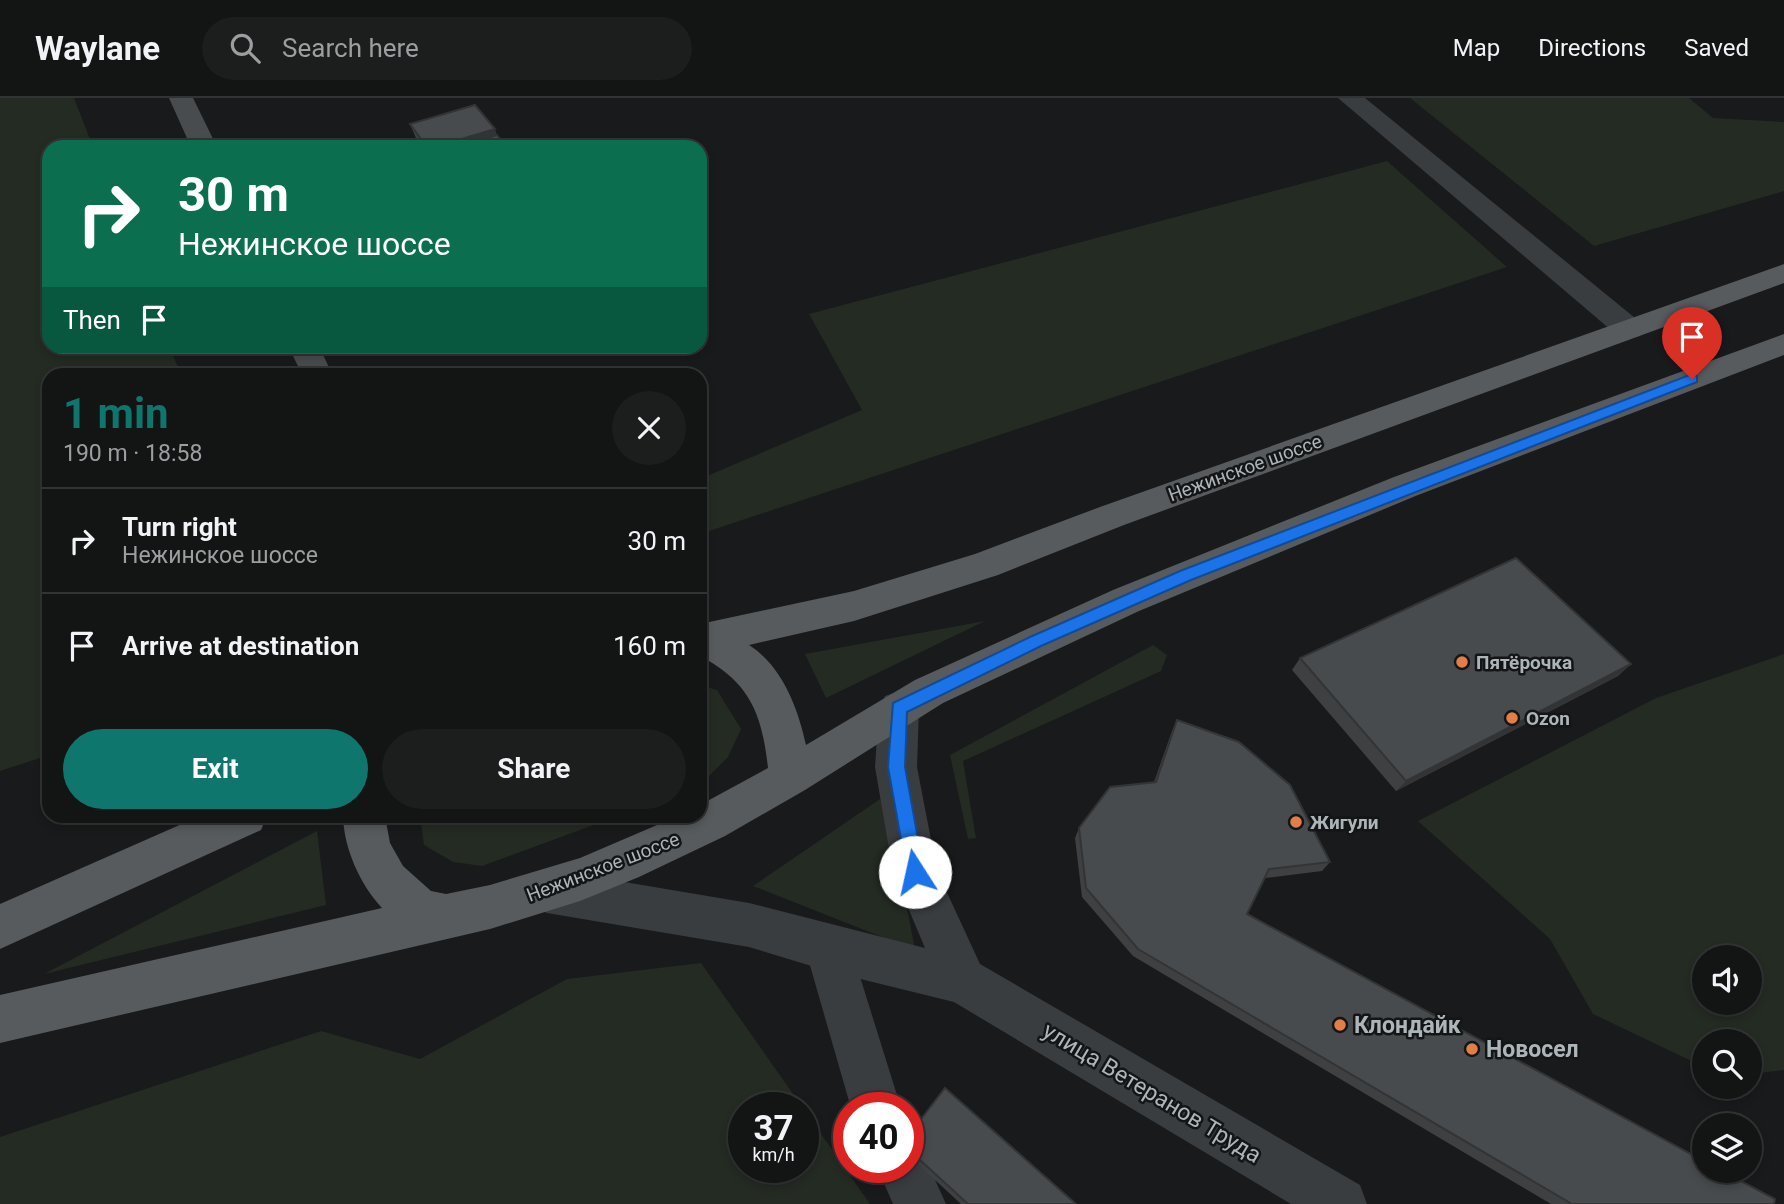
<!DOCTYPE html>
<meta charset="utf-8">
<style>
:root{--surface:#131414;--page:#1c1d1d;--text:#f1f3f6;--muted:#9d9ea0;--line:#323334;--accent:#0f766e}
body{margin:0;font-family:Roboto,sans-serif;background:var(--page);color:var(--text);height:100vh;display:flex;flex-direction:column;font-size:26px;white-space:nowrap}
*{box-sizing:border-box;margin:0}
p{font-size:23px;color:var(--muted)}
.icon{flex:none;width:38px;height:38px;fill:none;stroke:currentColor;stroke-width:2;stroke-linecap:round;stroke-linejoin:round}
.map{position:relative;flex:1;overflow:hidden}
.panel{position:absolute;left:42px;top:270px;width:665px;height:455px;display:flex;flex-direction:column;background:var(--surface);border-radius:21px;box-shadow:0 4px 10px #0003,0 0 0 2px var(--line)}
.panel>*{flex:none}
.top-card{position:absolute;left:42px;top:42px;width:665px;height:214px;border-radius:21px;box-shadow:0 4px 10px #0003,0 0 0 2px var(--line);background:#0b6e4f;color:#fff;overflow:hidden}
.controls{position:absolute;left:1692px;top:847px;display:grid;gap:14px}
.controls a{display:grid;place-items:center;width:70px;height:70px;border-radius:50%;background:var(--surface);box-shadow:0 4px 10px #0003,0 0 0 2px var(--line);font-size:35px}
.speed{position:absolute;left:728px;top:994px;display:flex;gap:14px;font-size:35px;font-weight:700;text-align:center}
.speed>*{display:grid;place-content:center;width:91px;height:91px;border-radius:50%;background:var(--surface);box-shadow:0 4px 10px #0003,0 0 0 2px var(--line);line-height:1}
.speed small{font-size:18px;font-weight:400}
.speed .limit{border:10px solid #d22;background:#fff;color:#111}
.pin{position:absolute;display:grid;place-items:center;width:60px;height:60px;color:#fff;margin:-72px -30px;border-radius:50% 50% 50% 0;rotate:-45deg;box-shadow:0 0 7px #0007}
.pin .icon{rotate:45deg}
.me{position:absolute;width:77px;margin:-38px;rotate:350deg;stroke-linejoin:round;filter:drop-shadow(0 0 5px #0008)}
.turn{display:flex;align-items:center;gap:24px;height:147px;padding:0 21px;font-size:32px}
.turn .icon{width:91px;height:91px;stroke-width:2.5}
.turn b{display:block;font-size:49px;line-height:60px}
.then{display:flex;align-items:center;height:66px;padding:0 21px;background:#0003;gap:14px;font-size:26px}
.round{display:grid;place-items:center;flex:none;width:74px;height:74px;border-radius:37px;background:var(--page)}
.head{display:flex;align-items:center;justify-content:space-between;height:119px;padding:0 21px}
h1{font-size:42px;font-weight:700;line-height:52px;color:var(--accent)}
.action{display:flex;gap:14px;margin-top:auto;padding:14px 21px}
.action a{flex:1;height:80px;border-radius:42px;background:var(--accent);color:#fff;font-size:28px;font-weight:700;line-height:80px;text-align:center}
.action a+a{background:var(--page);color:var(--text)}
ul{padding:0;list-style:none}
li{display:flex;align-items:center;gap:21px;height:105px;padding:0 21px;border-top:2px solid var(--line)}
li div{flex:1}
li b{display:block;font-size:26px}
li em{font-style:normal}
header{display:flex;align-items:center;gap:42px;box-sizing:border-box;height:98px;padding:0 35px;background:var(--surface);border-bottom:2px solid var(--line)}
header strong{font-size:33px}
nav{display:flex;gap:38px;margin-inline-start:auto;font-size:24px}
.search{width:490px;height:63px;background:var(--page);display:flex;align-items:center;gap:18px;box-sizing:border-box;padding:0 24px;border-radius:38px;color:var(--muted);font-size:26px}
.map>svg:first-child{display:block}
.green{fill:#242b23;fill-rule:evenodd}
.lines{fill:none;stroke-linecap:round;stroke-linejoin:round}
.minor{fill:#3a3d40;fill-rule:evenodd}
.tertiary{fill:#3a3d40;fill-rule:evenodd}
.secondary{fill:#494c4f;fill-rule:evenodd}
.primary{fill:#575b5e;fill-rule:evenodd}
.wall{fill:#3e4042}
.shaded-wall{fill:#323436}
.building{fill:#484b4d;stroke:#323436;stroke-width:2}
.route{fill:#1a73e8;stroke:#114b97;stroke-width:2}
.poi-dot{fill:#e37e49;stroke:#141516;stroke-width:2.5}
.labels{text-anchor:middle;dominant-baseline:central;stroke-width:5;stroke-linejoin:round;paint-order:stroke}
.street-label{font-size:19px;fill:#adb5b9;stroke:#141516}
.poi-label{font-size:19px;font-weight:bold;fill:#adb5b9;stroke:#141516;text-anchor:start}
.near-poi-label{font-size:23px;font-weight:bold;fill:#adb5b9;stroke:#141516;text-anchor:start}
.near-street-label{font-size:23px;fill:#adb5b9;stroke:#141516}
</style>
<header>
<strong>Waylane</strong>
<div class="search"><svg class="icon" aria-label="search" viewBox="0 0 24 24"><circle cx="10" cy="10" r="6"/><path d="M15 15l6 6"/></svg>Search here</div>
<nav><a>Map</a><a>Directions</a><a>Saved</a></nav>
</header>
<div class="map">
<svg width="1784" height="1106" viewBox="0 0 1784 1106">
<rect width="100%" height="100%" fill="#191a1b"/>
<g class="green">
<path d="M 0,0 L 74,0 L 93,49 L 49,49 L 49,248 L 169,249 L 181,276 L 49,276 L 49,657 L 0,673 Z"/>
<path d="M 1410,0 L 1689,0 L 1713,20 L 1784,24 L 1784,93 L 1594,148 Z"/>
<path d="M 1387,63 L 1507,169 L 700,436 L 700,381 L 862,312 L 809,216 Z"/>
<path d="M 985,523 L 826,600 L 805,556 Z"/>
<path d="M 1153,547 L 1167,557 L 1161,573 L 963,663 L 976,740 L 968,741 L 950,657 Z"/>
<path d="M 1784,556 L 1784,972 L 1750,976 L 1750,943 L 1704,943 L 1704,969 L 1593,916 L 1550,841 L 1418,723 L 1656,600 ZM 1704,859 L 1750,859 L 1750,905 L 1704,905 Z"/>
<path d="M 700,587 L 717,592 L 741,631 L 728,659 L 700,687 Z"/>
<path d="M 886,697 L 915,852 L 753,788 Z"/>
<path d="M 420,718 L 618,718 L 482,768 L 453,764 L 424,747 Z"/>
<path d="M 317,733 L 326,807 L 44,876 Z"/>
<path d="M 701,865 L 803,1010 L 744,1010 L 744,1069 L 803,1069 L 803,1010 L 870,1106 L 0,1106 L 0,1039 L 321,933 L 420,961 L 567,881 Z"/>
</g>
<g class="lines">
<g class="minor">
<path d="M 1338,0 L 1365,0 L 1640,224 L 1644,231 L 1640,238 L 1629,241 L 1618,238 Z"/>
<path d="M 828,827 L 844,834 L 851,850 L 901,1010 L 851,1010 L 805,850 L 812,834 Z"/>
<path d="M 908,1045 L 921,1051 L 946,1106 L 893,1106 L 877,1069 L 908,1069 Z"/>
</g>
<path class="tertiary" d="M 899,593 L 913,598 L 919,610 L 917,669 L 937,773 L 980,866 L 1360,1087 L 1367,1106 L 1291,1106 L 954,904 L 828,873 L 749,849 L 547,815 L 531,808 L 525,793 L 531,778 L 547,771 L 749,805 L 925,850 L 893,774 L 875,669 L 879,610 L 885,598 Z"/>
<g class="secondary">
<path d="M 169,0 L 193,0 L 217,49 L 191,49 Z"/>
<path d="M 288,248 L 319,248 L 332,276 L 302,276 Z"/>
</g>
<g class="primary">
<path d="M 1784,166 L 1784,185 L 1124,427 L 998,477 L 854,523 L 749,547 C 782,568 798,610 806,647 L 915,582 L 1113,492 L 1394,379 L 1784,236 L 1784,257 L 1418,397 L 1139,513 L 943,605 L 805,692 L 725,738 L 639,779 L 580,803 L 490,831 L 0,945 L 0,897 L 382,810 C 360,786 344,751 343,718 L 385,718 L 390,745 L 403,768 L 431,793 L 446,796 L 490,787 L 580,760 L 678,718 L 700,718 L 700,707 L 768,670 C 762,616 750,584 700,558 L 700,526 L 854,493 L 975,456 L 1100,409 Z"/>
<path d="M 200,718 L 267,718 L 261,732 L 0,851 L 0,806 Z"/>
</g>
</g>
<g class="wall">
<path d="M 410,26 L 497,37 L 506,49 L 423,49 L 416,40 Z"/>
<path d="M 1300,560 L 1631,566 L 1618,578 L 1396,693 L 1292,572 Z"/>
<path d="M 1177,622 L 1330,764 L 1322,773 L 1265,780 L 1247,816 L 1774,1106 L 1551,1106 L 1133,858 L 1082,799 L 1075,740 L 1079,730 L 1154,684 L 1172,633 Z"/>
<path d="M 908,1038 L 1076,1106 L 961,1106 L 908,1057 Z"/>
</g>
<g class="shaded-wall">
<path d="M 495,31 L 499,44 L 484,49 L 435,49 Z"/>
<path d="M 1631,566 L 1618,578 L 1396,693 L 1406,683 Z"/>
</g>
<g class="building">
<path d="M 475,7 L 495,31 L 435,49 L 427,49 L 410,26 Z"/>
<path d="M 497,37 L 506,49 L 459,49 Z"/>
<path d="M 1516,460 L 1631,566 L 1406,683 L 1300,560 Z"/>
<path d="M 1177,622 L 1239,644 L 1290,687 L 1330,764 L 1269,771 L 1247,816 L 1704,1063 L 1704,1073 L 1722,1073 L 1775,1101 L 1774,1106 L 1572,1106 L 1138,851 L 1086,790 L 1079,730 L 1110,689 L 1156,684 Z"/>
<path d="M 945,990 L 1076,1106 L 968,1106 L 908,1051 L 908,1038 Z"/>
</g>
<path class="route" d="M 1692,276 L 1697,278 L 1697,284 L 1191,482 L 1041,548 L 907,614 L 905,669 L 924,774 L 921,780 L 915,782 L 908,780 L 888,669 L 893,605 L 1030,539 L 1180,473 Z"/>
<g class="poi-dot">
<circle cx="1462" cy="564" r="7"/>
<circle cx="1512" cy="620" r="7"/>
<circle cx="1296" cy="724" r="7"/>
<circle cx="1340" cy="927" r="7"/>
<circle cx="1472" cy="951" r="7"/>
</g>
<g class="labels">
<g class="street-label">
<text transform="translate(1245 370) rotate(-20)">Нежинское шоссе</text>
<text transform="translate(603 769) rotate(-21)">Нежинское шоссе</text>
</g>
<g class="poi-label">
<text x="1476" y="564">Пятёрочка</text>
<text x="1526" y="620">Ozon</text>
<text x="1310" y="724">Жигули</text>
</g>
<g class="near-poi-label">
<text x="1354" y="927">Клондайк</text>
<text x="1486" y="951">Новосел</text>
</g>
<g class="near-street-label">
<text transform="translate(1152 995) rotate(31)">улица Ветеранов Труда</text>
</g>
</g>
</svg>
<div class="controls">
<a><svg class="icon" aria-label="sound" viewBox="0 0 24 24"><path d="M4 9h4l5-4v14l-5-4H4zM17 9q2 3 0 6"/></svg></a>
<a><svg class="icon" aria-label="search" viewBox="0 0 24 24"><circle cx="10" cy="10" r="6"/><path d="M15 15l6 6"/></svg></a>
<a><svg class="icon" aria-label="layers" viewBox="0 0 24 24"><path d="M12 4l9 5-9 5-9-5zM3 14l9 5 9-5"/></svg></a>
</div>
<div class="speed"><div>37<small>km/h</small></div><div class="limit">40</div></div>
<div class="pin" style="left:1692px;top:281px;background:#d93025"><svg class="icon" aria-label="arrive" viewBox="0 0 24 24"><path d="M6 21V4h12l-3 4 3 4H6"/></svg></div>
<svg class="me" style="left:915px;top:774px" viewBox="-20 -20 40 40"><circle r="19" fill="#fff"/><path d="M0-13L10 11 0 6-10 11z" fill="#1a73e8"/></svg>
<div class="top-card">
<div class="turn"><svg class="icon" aria-label="right" viewBox="0 0 24 24"><path d="M7 20v-9h11M14 6l5 5-5 5"/></svg><div><b>30 m</b>Нежинское шоссе</div></div>
<div class="then">Then<svg class="icon" aria-label="arrive" viewBox="0 0 24 24"><path d="M6 21V4h12l-3 4 3 4H6"/></svg></div>
</div>
<section class="panel">
<div class="head"><div><h1>1 min</h1><p>190 m · 18:58</p></div><a class="round"><svg class="icon" aria-label="close" viewBox="0 0 24 24"><path d="M6 6l12 12M18 6L6 18"/></svg></a></div>
<ul>
<li><svg class="icon" aria-label="right" viewBox="0 0 24 24"><path d="M7 20v-9h11M14 6l5 5-5 5"/></svg><div><b>Turn right</b><p>Нежинское шоссе</p></div><em>30 m</em></li>
<li><svg class="icon" aria-label="arrive" viewBox="0 0 24 24"><path d="M6 21V4h12l-3 4 3 4H6"/></svg><div><b>Arrive at destination</b></div><em>160 m</em></li>
</ul>
<div class="action"><a>Exit</a><a>Share</a></div>
</section>
</div>
